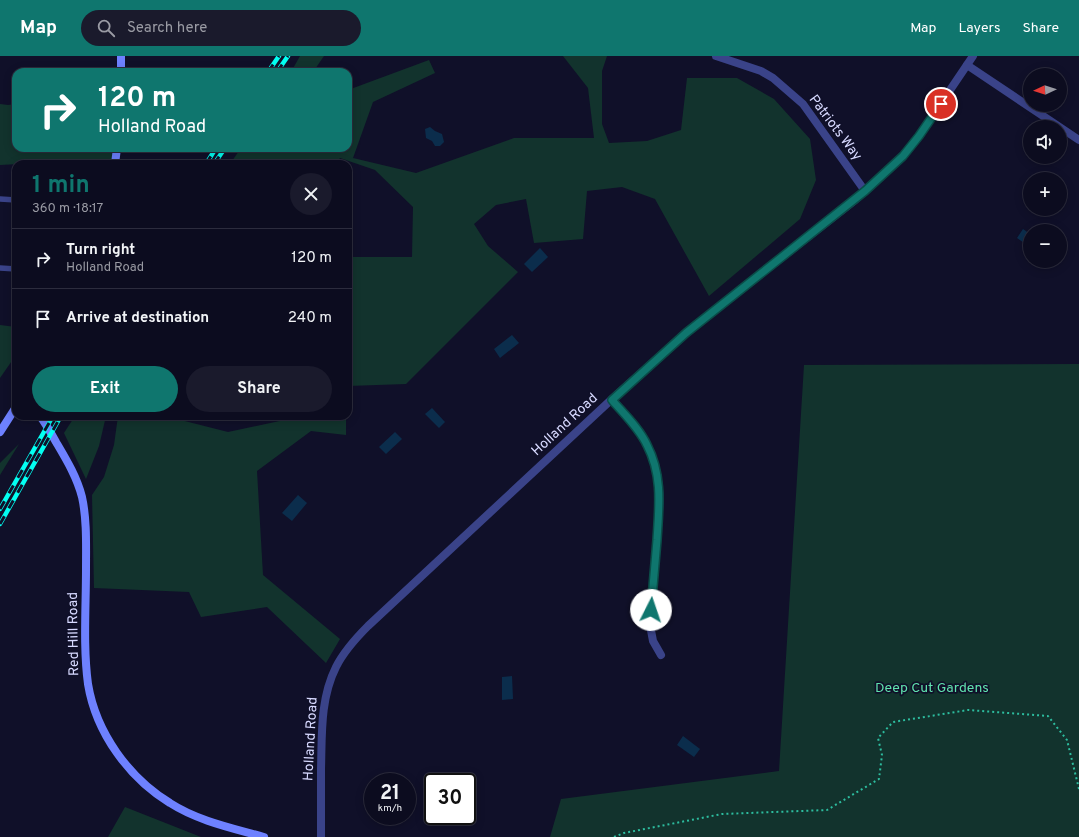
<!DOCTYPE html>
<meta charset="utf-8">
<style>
:root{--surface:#0c0c1f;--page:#1a1a2c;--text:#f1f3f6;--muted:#9a9ba4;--line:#2c2c3d;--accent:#0f766e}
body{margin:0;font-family:Overpass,sans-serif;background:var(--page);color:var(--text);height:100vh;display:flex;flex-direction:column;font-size:15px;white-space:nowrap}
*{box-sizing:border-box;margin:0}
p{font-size:13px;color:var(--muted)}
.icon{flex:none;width:22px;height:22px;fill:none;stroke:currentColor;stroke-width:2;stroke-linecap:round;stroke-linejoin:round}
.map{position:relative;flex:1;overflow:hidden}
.sheet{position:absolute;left:12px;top:104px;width:340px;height:260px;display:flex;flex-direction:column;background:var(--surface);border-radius:12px;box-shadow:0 2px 10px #0003,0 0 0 1px var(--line)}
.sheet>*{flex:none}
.banner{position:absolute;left:12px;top:12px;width:340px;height:84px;border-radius:12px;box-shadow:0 2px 10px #0003,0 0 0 1px var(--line);background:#0f766e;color:#fff;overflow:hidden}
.needle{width:26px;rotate:266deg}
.tools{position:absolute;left:1023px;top:12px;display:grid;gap:8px}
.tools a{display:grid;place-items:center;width:44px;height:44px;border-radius:50%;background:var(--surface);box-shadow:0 2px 10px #0003,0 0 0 1px var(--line);font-size:20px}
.speed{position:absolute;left:364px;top:717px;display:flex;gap:8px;font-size:20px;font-weight:700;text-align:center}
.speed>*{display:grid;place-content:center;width:52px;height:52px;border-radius:50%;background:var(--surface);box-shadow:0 2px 10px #0003,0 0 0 1px var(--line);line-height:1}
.speed small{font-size:10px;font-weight:400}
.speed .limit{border:2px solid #111;border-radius:6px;background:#fff;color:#111}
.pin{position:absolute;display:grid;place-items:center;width:34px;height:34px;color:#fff;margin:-17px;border:2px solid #fff;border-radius:50%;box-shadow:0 1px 4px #0007}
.me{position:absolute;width:44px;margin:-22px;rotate:4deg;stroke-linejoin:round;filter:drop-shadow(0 0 3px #0008)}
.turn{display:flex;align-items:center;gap:14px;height:84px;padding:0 20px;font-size:18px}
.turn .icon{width:52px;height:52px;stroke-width:2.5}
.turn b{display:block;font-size:28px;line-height:34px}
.round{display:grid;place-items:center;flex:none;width:42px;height:42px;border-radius:21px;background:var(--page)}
.head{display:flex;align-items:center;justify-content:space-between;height:68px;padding:0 20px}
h1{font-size:24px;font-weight:700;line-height:30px;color:var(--accent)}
.cta{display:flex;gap:8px;margin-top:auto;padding:8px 20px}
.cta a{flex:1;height:46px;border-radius:24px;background:var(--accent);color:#fff;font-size:16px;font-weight:700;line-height:46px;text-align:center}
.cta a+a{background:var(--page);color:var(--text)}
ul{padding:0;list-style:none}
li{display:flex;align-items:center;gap:12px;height:60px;padding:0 20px;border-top:1px solid var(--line)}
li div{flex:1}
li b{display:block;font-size:15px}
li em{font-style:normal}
header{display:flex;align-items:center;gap:24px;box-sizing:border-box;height:56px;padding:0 20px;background:var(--accent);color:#fff}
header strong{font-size:19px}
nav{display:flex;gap:22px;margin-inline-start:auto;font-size:14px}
.search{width:280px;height:36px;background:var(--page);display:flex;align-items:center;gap:10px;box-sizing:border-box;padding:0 14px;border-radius:22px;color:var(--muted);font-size:15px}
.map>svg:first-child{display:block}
.green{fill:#12332d}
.water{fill:#0b2d4c}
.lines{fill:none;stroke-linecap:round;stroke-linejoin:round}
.path{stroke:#2dbd9f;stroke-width:2;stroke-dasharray:2 3;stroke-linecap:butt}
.lane{stroke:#3a4389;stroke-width:5.5}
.street{stroke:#3a4389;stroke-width:8}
.secondary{stroke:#6e81ff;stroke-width:8}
.rail-casing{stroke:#03fff2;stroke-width:4.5}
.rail{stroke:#101029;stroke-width:3;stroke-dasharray:9;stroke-linecap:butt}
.route-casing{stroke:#0a4d48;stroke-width:10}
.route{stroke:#0f766e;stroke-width:7}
.labels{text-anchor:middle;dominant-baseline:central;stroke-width:3.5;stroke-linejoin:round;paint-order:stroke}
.street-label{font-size:14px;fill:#d7d9ff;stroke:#101029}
.park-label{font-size:14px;fill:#60e3ae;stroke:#101029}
</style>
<header>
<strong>Map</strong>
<div class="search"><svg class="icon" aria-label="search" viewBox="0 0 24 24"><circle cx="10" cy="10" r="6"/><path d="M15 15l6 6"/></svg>Search here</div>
<nav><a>Map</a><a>Layers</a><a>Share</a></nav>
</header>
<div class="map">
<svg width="1079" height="781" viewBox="0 0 1079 781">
<rect width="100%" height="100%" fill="#101029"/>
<g class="green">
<path d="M 300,0 L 324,0 L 313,16 L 291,16 Z"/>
<path d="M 563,0 L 607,0 L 602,15 L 602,68 L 609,87 L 647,85 L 681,74 L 687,22 L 737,22 L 774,43 L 810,83 L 816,124 L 800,163 L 709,240 L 655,143 L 622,131 L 587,135 L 583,183 L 534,187 L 526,143 L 496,149 L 474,168 L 488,190 L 518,216 L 406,328 L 348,330 L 348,201 L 412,201 L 413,151 L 375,114 L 340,102 L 336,108 L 230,108 L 241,92 L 348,92 L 348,34 L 429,4 L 435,17 L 373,46 L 353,102 L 416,117 L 514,82 L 594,82 L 588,32 Z"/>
<path d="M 0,48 L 8,49 L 16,48 L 16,92 L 116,92 L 115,103 L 0,109 Z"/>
<path d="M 0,269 L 16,271 L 16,299 L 0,322 Z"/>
<path d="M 1079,308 L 1079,781 L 550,781 L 561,743 L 779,715 L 804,309 Z"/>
<path d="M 75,360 L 106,360 L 99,390 L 86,423 L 64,377 Z"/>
<path d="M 118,360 L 165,360 L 228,376 L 289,363 L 289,360 L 346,360 L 346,379 L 311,375 L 257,415 L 263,519 L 340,583 L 326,607 L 267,551 L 201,561 L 189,536 L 94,532 L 92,439 L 104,421 L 114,389 Z"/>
<path d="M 19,388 L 0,419 L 0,407 Z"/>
<path d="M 125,751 L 201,781 L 202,781 L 108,781 Z"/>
</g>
<g class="water">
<path d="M 430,71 L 435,75 L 442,78 L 444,86 L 440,90 L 435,90 L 432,85 L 426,82 L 425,73 Z"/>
<path d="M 1023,173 L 1030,178 L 1030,191 L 1017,182 Z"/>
<path d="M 540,192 L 548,201 L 532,216 L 524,208 Z"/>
<path d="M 512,279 L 519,287 L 500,302 L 494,293 Z"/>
<path d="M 432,352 L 445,366 L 439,372 L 425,358 Z"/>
<path d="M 395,376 L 402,383 L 386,398 L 379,391 Z"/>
<path d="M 298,439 L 307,447 L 292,465 L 282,457 Z"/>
<path d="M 512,620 L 513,643 L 502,644 L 502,621 Z"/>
<path d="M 683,680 L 700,693 L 694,701 L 677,689 Z"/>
</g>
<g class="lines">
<path class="path" d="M 614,781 L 624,777 L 722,758 L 827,754 L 879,723 L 882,699 L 878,682 L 893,666 L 968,654 L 1048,660 L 1067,684 L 1079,733"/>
<g class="lane">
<path d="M 0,143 L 16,144"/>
<path d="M 0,212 L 16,213"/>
</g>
<g class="street">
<path d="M 716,0 L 761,15 L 773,22 L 803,48 L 865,135"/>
<path d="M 967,9 L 1079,84"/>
<path d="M 612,343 C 624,358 639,372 647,389 C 665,422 659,458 656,494 C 654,519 652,544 650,569 L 653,585 L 661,599"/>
<path d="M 321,781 C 321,758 321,736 321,713 C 322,679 320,643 336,611 C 344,595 355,583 368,570 L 612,343 L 686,277 L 855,144 L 903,100 L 919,80 L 973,0"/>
</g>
<g class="secondary">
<path d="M 121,16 L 121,0"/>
<path d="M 115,108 L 117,92"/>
<path d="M 40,360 C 46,368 51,377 56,386 C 66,403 77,421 82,441 C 87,464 86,489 86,513 C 86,551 83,591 88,628 C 96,677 129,722 170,747 C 198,765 232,772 264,781"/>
<path d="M 0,376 L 16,351"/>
</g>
<defs>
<g id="rail">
<path d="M 268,16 L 279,0"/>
<path d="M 277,16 L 288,0"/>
<path d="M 206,108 L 216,92"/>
<path d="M 214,108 L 225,92"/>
<path d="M 0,453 L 53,360"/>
<path d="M 0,468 L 61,360"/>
</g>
</defs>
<use href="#rail" class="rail-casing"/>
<use href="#rail" class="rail"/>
</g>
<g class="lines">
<defs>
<path id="route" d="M 651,554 C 653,531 655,507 657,484 C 659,451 663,420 647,389 C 639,372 624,358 612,344 L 686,277 L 865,135 L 903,100 L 919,80 L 941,48"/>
</defs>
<use href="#route" class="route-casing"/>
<use href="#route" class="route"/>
</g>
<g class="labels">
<g class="street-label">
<text transform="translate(835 72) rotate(53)">Patriots Way</text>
<text transform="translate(565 369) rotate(-43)">Holland Road</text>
<text transform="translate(74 578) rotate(-91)">Red Hill Road</text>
<text transform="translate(311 683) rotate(-87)">Holland Road</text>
</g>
<g class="park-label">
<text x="932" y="632">Deep Cut Gardens</text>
</g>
</g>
</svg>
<div class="tools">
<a><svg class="needle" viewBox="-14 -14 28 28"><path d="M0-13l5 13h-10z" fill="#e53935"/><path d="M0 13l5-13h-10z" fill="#9a9ba4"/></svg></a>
<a><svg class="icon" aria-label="sound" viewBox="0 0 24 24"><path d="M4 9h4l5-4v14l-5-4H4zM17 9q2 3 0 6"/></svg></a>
<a>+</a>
<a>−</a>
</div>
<div class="speed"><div>21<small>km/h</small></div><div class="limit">30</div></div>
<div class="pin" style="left:941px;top:48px;background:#d93025"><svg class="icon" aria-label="arrive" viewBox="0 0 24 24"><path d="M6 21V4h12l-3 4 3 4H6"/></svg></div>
<svg class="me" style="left:651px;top:554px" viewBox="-20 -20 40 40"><circle r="19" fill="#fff"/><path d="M0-13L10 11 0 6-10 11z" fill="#0f766e"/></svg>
<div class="banner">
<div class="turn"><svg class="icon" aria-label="right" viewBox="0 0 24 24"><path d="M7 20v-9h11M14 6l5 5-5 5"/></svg><div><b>120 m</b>Holland Road</div></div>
</div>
<section class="sheet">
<div class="head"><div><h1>1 min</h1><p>360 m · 18:17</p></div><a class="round"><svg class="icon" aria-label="close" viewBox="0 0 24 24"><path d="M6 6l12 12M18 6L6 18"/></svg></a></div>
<ul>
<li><svg class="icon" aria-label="right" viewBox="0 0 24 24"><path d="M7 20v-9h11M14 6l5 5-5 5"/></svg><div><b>Turn right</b><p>Holland Road</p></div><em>120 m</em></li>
<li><svg class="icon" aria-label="arrive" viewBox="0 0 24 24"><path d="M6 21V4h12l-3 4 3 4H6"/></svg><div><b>Arrive at destination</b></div><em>240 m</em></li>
</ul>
<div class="cta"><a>Exit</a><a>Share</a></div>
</section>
</div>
